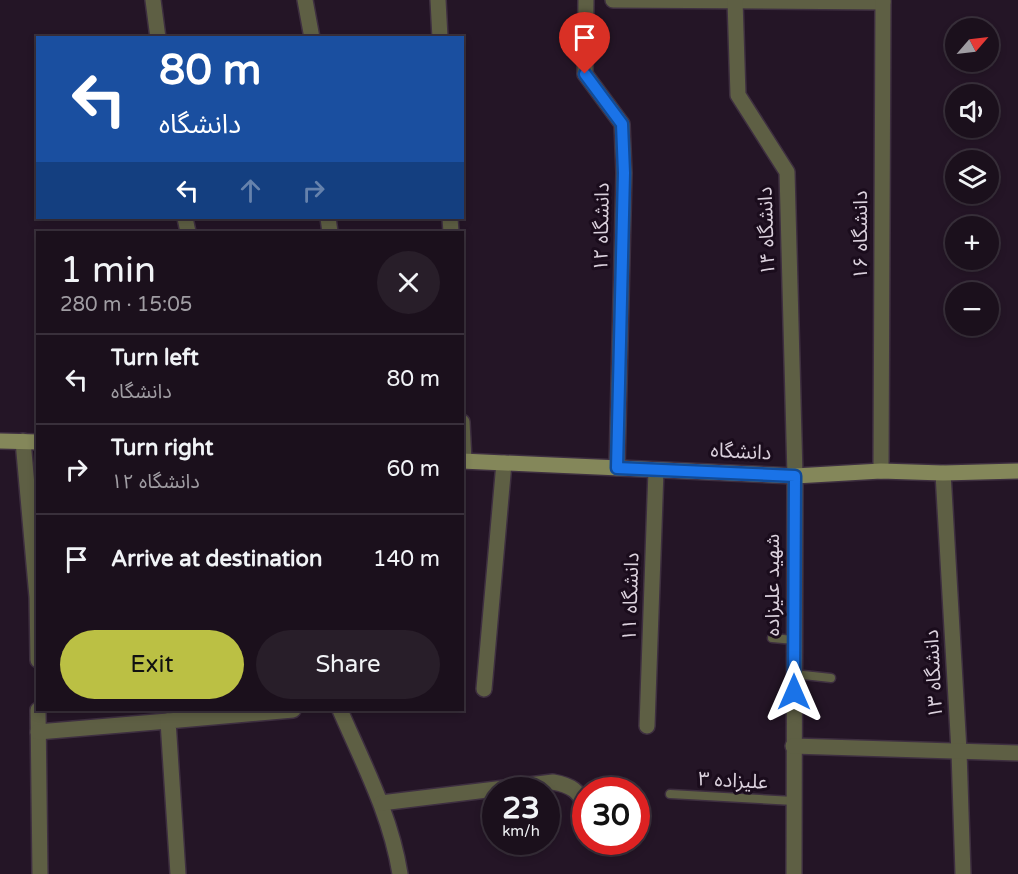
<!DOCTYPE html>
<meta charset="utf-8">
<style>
:root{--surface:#1b101c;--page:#281e29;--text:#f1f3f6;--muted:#a09da3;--line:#39303b;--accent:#bbc044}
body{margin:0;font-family:"Varela Round","Noto Sans Arabic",sans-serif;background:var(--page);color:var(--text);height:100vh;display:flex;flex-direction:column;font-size:22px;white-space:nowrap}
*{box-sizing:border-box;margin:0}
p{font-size:20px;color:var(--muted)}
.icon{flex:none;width:33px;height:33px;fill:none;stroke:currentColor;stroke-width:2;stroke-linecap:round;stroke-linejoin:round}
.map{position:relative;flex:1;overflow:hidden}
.drawer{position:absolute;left:36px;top:231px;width:428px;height:480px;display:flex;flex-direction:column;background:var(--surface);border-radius:0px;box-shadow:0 3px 9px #0003,0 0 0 2px var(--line)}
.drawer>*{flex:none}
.top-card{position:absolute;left:36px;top:36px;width:428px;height:183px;border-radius:0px;box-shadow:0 3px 9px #0003,0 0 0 2px var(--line);background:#1a4fa0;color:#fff;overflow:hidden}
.needle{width:39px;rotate:62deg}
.buttons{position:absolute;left:945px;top:18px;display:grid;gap:12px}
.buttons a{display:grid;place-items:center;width:54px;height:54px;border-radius:50%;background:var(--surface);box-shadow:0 3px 9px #0003,0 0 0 2px var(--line);font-size:30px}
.speed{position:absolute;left:482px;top:777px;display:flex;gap:12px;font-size:30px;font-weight:700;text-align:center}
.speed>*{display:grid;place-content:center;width:78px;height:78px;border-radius:50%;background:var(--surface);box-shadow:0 3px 9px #0003,0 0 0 2px var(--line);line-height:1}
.speed small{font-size:15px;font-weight:400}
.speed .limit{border:9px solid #d22;background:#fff;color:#111}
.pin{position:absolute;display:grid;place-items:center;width:51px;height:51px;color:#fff;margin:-62px -26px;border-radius:50% 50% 50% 0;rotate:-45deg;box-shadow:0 0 6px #0007}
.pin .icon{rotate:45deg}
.me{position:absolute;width:66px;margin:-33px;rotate:0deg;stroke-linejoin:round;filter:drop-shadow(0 0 4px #0008)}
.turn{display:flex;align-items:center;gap:21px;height:126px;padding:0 24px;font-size:27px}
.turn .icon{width:78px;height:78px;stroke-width:2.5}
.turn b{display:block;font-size:42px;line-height:51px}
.lanes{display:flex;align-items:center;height:57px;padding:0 24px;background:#0003;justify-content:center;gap:30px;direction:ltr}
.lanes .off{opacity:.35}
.round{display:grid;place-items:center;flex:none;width:63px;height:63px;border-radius:32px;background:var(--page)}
.headline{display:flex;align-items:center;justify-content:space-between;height:102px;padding:0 24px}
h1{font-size:36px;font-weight:600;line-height:45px}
.primary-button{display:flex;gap:12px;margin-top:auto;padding:12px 24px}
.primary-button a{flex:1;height:69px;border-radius:36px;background:var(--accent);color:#111;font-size:24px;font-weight:600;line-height:69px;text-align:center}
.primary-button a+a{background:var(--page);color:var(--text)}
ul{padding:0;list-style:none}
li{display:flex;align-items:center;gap:18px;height:90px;padding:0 24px;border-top:2px solid var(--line)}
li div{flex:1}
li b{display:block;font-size:22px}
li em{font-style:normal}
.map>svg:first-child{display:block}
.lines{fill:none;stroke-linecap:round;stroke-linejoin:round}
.service-casing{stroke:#3e2f40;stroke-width:11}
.minor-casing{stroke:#3e2f40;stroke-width:18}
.secondary-casing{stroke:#3e2f40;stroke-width:18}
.service{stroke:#5e5f44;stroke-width:8}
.minor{stroke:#5e5f44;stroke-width:15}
.secondary{stroke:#84875a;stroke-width:15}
.route-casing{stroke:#114b97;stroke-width:15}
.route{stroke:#1a73e8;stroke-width:10}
.labels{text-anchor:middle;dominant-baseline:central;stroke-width:6;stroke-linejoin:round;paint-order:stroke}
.street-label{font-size:20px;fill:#dbd1dd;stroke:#1a0c1c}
</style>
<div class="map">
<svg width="1018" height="874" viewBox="0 0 1018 874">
<rect width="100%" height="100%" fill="#241526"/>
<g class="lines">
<defs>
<g id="service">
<path d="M 772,638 L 794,640"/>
<path d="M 794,674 L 831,678"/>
<path d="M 670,794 L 794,801"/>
</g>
<g id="minor">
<path d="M 153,0 L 158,38"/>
<path d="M 305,0 L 312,38"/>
<path d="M 438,0 L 440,38"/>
<path d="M 586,0 L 585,74 L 622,124 L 624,173 L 617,468"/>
<path d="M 613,0 L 883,2"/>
<path d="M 735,0 L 738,95 L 787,172 L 795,476 L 794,874"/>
<path d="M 185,218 L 188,232"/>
<path d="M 328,218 L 330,232"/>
<path d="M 450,218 L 451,232"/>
<path d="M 462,422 L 464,461"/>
<path d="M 23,441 L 37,597 L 38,660"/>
<path d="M 881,471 L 883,0"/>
<path d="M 943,473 L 959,751 L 963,874"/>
<path d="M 484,689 L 504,463"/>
<path d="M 38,710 L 40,874"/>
<path d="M 340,710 C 363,763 391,816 400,874"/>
<path d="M 647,726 L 656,470"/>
<path d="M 38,732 L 168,721"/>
<path d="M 793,746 L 1018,753"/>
<path d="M 381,803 L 553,782 C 570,785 581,791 585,808"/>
<path d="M 178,874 L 168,721 L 293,710"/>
</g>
<g id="secondary">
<path d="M 0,441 L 38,442"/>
<path d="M 462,461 L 795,476 L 881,471 L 943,473 L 1018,471"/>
</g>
</defs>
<use href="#service" class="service-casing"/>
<use href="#minor" class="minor-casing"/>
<use href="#secondary" class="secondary-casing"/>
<use href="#service" class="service"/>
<use href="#minor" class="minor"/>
<use href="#secondary" class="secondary"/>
</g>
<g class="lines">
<defs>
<path id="route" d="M 585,74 L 622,124 L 624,173 L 617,468 L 795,476 L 794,692"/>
</defs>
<use href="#route" class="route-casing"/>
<use href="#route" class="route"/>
</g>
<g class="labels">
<g class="street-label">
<text transform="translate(602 227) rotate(-89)">دانشگاه ۱۲</text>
<text transform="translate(767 231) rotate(-92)">دانشگاه ۱۴</text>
<text transform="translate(861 235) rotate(-90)">دانشگاه ۱۶</text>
<text transform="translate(741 452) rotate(3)">دانشگاه</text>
<text transform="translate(773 585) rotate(-90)">شهید علیزاده</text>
<text transform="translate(631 597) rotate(-88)">دانشگاه ۱۱</text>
<text transform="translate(934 674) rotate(-93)">دانشگاه ۱۳</text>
<text transform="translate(733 781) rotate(3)">علیزاده ۳</text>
</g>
</g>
</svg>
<div class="buttons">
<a><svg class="needle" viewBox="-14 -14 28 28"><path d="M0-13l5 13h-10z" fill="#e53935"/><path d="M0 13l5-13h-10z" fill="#a09da3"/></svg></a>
<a><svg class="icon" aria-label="sound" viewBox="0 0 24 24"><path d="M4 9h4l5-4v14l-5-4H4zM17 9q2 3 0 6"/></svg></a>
<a><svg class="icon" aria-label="layers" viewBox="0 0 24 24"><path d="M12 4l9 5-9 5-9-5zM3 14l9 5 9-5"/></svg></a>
<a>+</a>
<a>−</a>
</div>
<div class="speed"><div>23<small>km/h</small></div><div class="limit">30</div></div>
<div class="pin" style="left:585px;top:74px;background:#d93025"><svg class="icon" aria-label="arrive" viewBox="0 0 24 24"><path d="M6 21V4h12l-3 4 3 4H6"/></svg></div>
<svg class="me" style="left:794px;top:692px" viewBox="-20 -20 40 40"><path d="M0-17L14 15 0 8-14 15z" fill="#1a73e8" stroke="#fff" stroke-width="4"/></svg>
<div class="top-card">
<div class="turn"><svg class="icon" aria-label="left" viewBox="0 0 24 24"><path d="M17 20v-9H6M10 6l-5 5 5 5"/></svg><div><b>80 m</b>دانشگاه</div></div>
<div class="lanes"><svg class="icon" aria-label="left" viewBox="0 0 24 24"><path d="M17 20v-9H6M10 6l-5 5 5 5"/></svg><svg class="icon off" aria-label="ahead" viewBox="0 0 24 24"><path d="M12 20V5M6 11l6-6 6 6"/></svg><svg class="icon off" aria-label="right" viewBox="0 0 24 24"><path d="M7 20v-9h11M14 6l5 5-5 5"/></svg></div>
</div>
<section class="drawer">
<div class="headline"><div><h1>1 min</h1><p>280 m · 15:05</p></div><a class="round"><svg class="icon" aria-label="close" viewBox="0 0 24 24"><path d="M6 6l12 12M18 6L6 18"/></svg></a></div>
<ul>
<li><svg class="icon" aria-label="left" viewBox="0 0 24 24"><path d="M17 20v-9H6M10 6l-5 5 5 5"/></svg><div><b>Turn left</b><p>دانشگاه</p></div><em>80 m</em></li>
<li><svg class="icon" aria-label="right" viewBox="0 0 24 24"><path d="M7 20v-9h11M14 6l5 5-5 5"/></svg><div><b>Turn right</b><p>دانشگاه ۱۲</p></div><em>60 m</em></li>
<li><svg class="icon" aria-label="arrive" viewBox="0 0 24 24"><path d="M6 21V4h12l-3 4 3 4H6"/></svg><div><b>Arrive at destination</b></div><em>140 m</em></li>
</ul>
<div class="primary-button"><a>Exit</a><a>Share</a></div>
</section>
</div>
